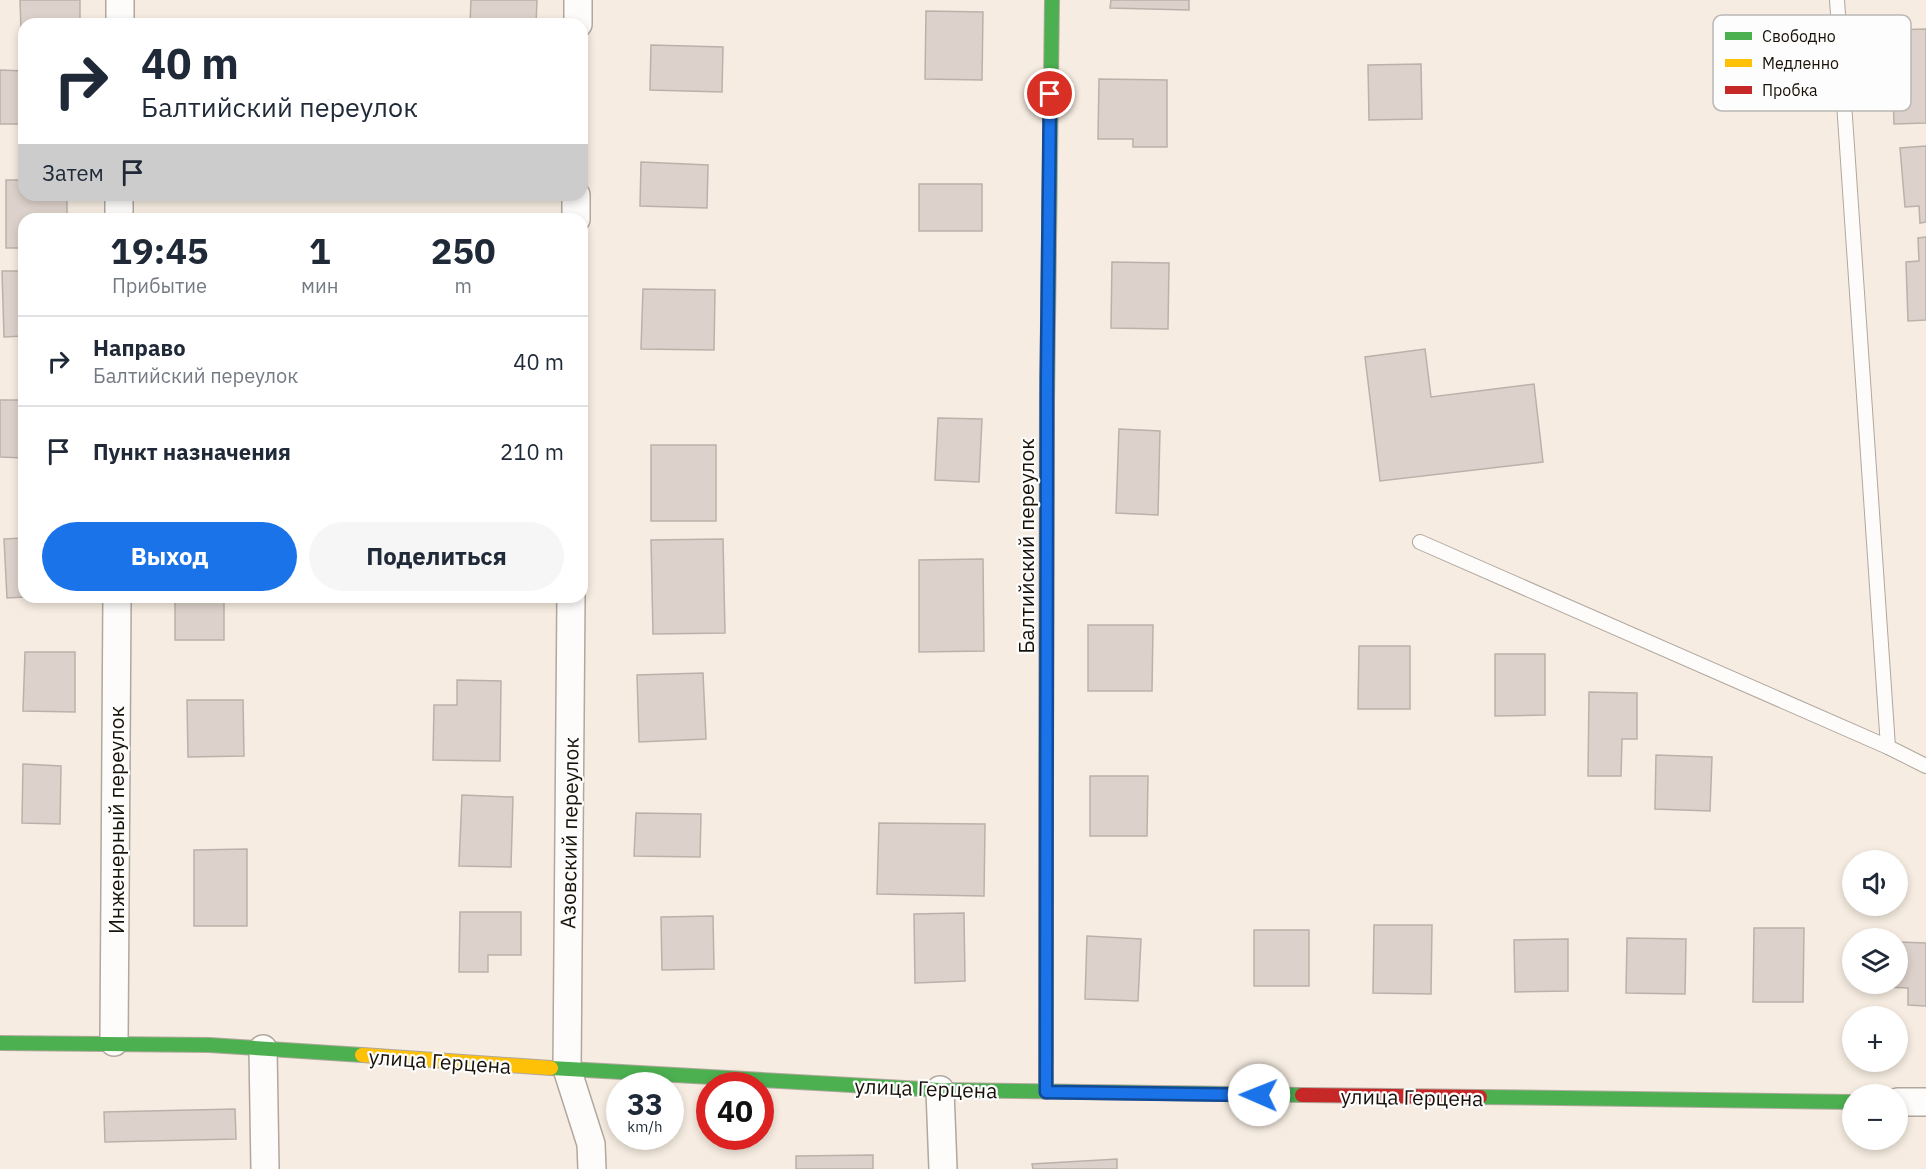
<!DOCTYPE html>
<html lang="ru">
<meta charset="utf-8">
<style>
:root{--surface:#fff;--page:#f6f6f7;--text:#1f2937;--muted:#747a83;--line:#e0e1e3;--accent:#1a73e8}
body{margin:0;font-family:"IBM Plex Sans",sans-serif;background:var(--page);color:var(--text);height:100vh;display:flex;flex-direction:column;font-size:22px;white-space:nowrap}
*{box-sizing:border-box;margin:0}
p{font-size:20px;color:var(--muted)}
.icon{flex:none;width:33px;height:33px;fill:none;stroke:currentColor;stroke-width:2;stroke-linecap:round;stroke-linejoin:round}
.map{position:relative;flex:1;overflow:hidden}
.panel{position:absolute;left:18px;top:213px;width:570px;height:390px;display:flex;flex-direction:column;background:var(--surface);border-radius:18px;box-shadow:0 3px 9px #0003}
.panel>*{flex:none}
.banner{position:absolute;left:18px;top:18px;width:570px;height:183px;border-radius:18px;box-shadow:0 3px 9px #0003;background:#fff;color:var(--text);overflow:hidden}
.fabs{position:absolute;left:1842px;top:850px;display:grid;gap:12px}
.fabs a{display:grid;place-items:center;width:66px;height:66px;border-radius:50%;background:var(--surface);box-shadow:0 3px 9px #0003;font-size:30px}
.speed{position:absolute;left:606px;top:1072px;display:flex;gap:12px;font-size:30px;font-weight:700;text-align:center}
.speed>*{display:grid;place-content:center;width:78px;height:78px;border-radius:50%;background:var(--surface);box-shadow:0 3px 9px #0003;line-height:1}
.speed small{font-size:15px;font-weight:400}
.speed .limit{border:9px solid #d22;background:#fff;color:#111}
.pin{position:absolute;display:grid;place-items:center;width:51px;height:51px;color:#fff;margin:-26px;border:3px solid #fff;border-radius:50%;box-shadow:0 2px 6px #0007}
.me{position:absolute;width:66px;margin:-33px;rotate:271deg;stroke-linejoin:round;filter:drop-shadow(0 0 4px #0008)}
.turn{display:flex;align-items:center;gap:21px;height:126px;padding:0 24px;font-size:27px}
.turn .icon{width:78px;height:78px;stroke-width:2.5}
.turn b{display:block;font-size:42px;line-height:51px}
.then{display:flex;align-items:center;height:57px;padding:0 24px;background:#0003;gap:12px;font-size:22px}
.eta{display:flex;justify-content:space-evenly;align-items:center;height:102px;text-align:center}
.eta b{font-size:36px;font-weight:800;line-height:42px}
.cta{display:flex;gap:12px;margin-top:auto;padding:12px 24px}
.cta a{flex:1;height:69px;border-radius:36px;background:var(--accent);color:#fff;font-size:24px;font-weight:800;line-height:69px;text-align:center}
.cta a+a{background:var(--page);color:var(--text)}
ul{padding:0;list-style:none}
li{display:flex;align-items:center;gap:18px;height:90px;padding:0 24px;border-top:2px solid var(--line)}
li div{flex:1}
li b{display:block;font-size:22px}
li em{font-style:normal}
.map>svg:first-child{display:block}
.building{fill:#ddd2cb;stroke:#bbb1ab;stroke-width:1.5}
.lines{fill:none;stroke-linecap:round;stroke-linejoin:round}
.lane-casing{stroke:#b0a79e;stroke-width:16}
.street-casing{stroke:#b0a79e;stroke-width:30}
.fast-casing{stroke:#b0a79e;stroke-width:16}
.slow-casing{stroke:#b0a79e;stroke-width:16}
.jam-casing{stroke:#b0a79e;stroke-width:16}
.lane{stroke:#fefcfa;stroke-width:14}
.street{stroke:#fefcfa;stroke-width:27}
.fast{stroke:#4caf50;stroke-width:14}
.slow{stroke:#ffc107;stroke-width:14}
.jam{stroke:#c62828;stroke-width:14}
.route-casing{stroke:#114b97;stroke-width:15}
.route{stroke:#1a73e8;stroke-width:10}
.labels{text-anchor:middle;dominant-baseline:central;stroke-width:4.5;stroke-linejoin:round;paint-order:stroke}
.street-label{font-size:21px;fill:#191209;stroke:#fdfdfd}
.key{fill:#fdfdfd;stroke:#b9b6b4;stroke-width:1.5}
.key-label{font-size:16px;fill:#191209}
</style>
<div class="map">
<svg width="1926" height="1169" viewBox="0 0 1926 1169">
<rect width="100%" height="100%" fill="#f6ece1"/>
<g class="building">
<path d="M 20,0 L 80,0 L 80,24 L 24,24 L 24,28 L 21,29 Z"/>
<path d="M 471,0 L 537,0 L 536,24 L 470,24 Z"/>
<path d="M 1111,0 L 1189,0 L 1189,10 L 1110,8 Z"/>
<path d="M 926,11 L 983,12 L 982,80 L 925,79 Z"/>
<path d="M 239,19 L 239,24 L 182,24 L 182,20 Z"/>
<path d="M 1926,29 L 1926,123 L 1894,124 L 1891,30 Z"/>
<path d="M 651,45 L 723,47 L 722,92 L 650,90 Z"/>
<path d="M 1421,64 L 1422,119 L 1369,120 L 1368,65 Z"/>
<path d="M 0,70 L 24,71 L 24,124 L 0,124 Z"/>
<path d="M 1099,79 L 1167,80 L 1167,147 L 1133,147 L 1133,139 L 1098,139 Z"/>
<path d="M 1926,146 L 1926,222 L 1920,223 L 1919,206 L 1905,207 L 1900,148 Z"/>
<path d="M 641,162 L 708,165 L 707,208 L 640,206 Z"/>
<path d="M 6,180 L 24,180 L 24,195 L 67,195 L 67,219 L 24,219 L 24,248 L 6,248 Z"/>
<rect x="919" y="184" width="63" height="47"/>
<path d="M 1926,237 L 1926,320 L 1908,321 L 1906,262 L 1919,261 L 1918,238 Z"/>
<path d="M 1112,262 L 1169,263 L 1168,329 L 1111,328 Z"/>
<path d="M 2,271 L 24,271 L 24,336 L 4,337 Z"/>
<path d="M 643,289 L 715,290 L 714,350 L 641,349 Z"/>
<path d="M 1425,349 L 1431,397 L 1534,384 L 1543,462 L 1380,481 L 1365,357 Z"/>
<path d="M 0,400 L 24,400 L 24,458 L 0,457 Z"/>
<path d="M 938,418 L 982,419 L 979,482 L 935,480 Z"/>
<path d="M 1119,429 L 1160,431 L 1158,515 L 1116,513 Z"/>
<rect x="651" y="445" width="65" height="76"/>
<path d="M 24,538 L 24,597 L 7,598 L 4,539 Z"/>
<path d="M 723,539 L 725,633 L 653,634 L 651,540 Z"/>
<path d="M 983,559 L 984,651 L 919,652 L 919,560 Z"/>
<rect x="175" y="597" width="49" height="43"/>
<rect x="447" y="597" width="65" height="4"/>
<path d="M 1088,625 L 1153,625 L 1152,691 L 1088,691 Z"/>
<path d="M 1359,646 L 1410,646 L 1410,709 L 1358,709 Z"/>
<path d="M 25,652 L 75,652 L 75,712 L 23,711 Z"/>
<path d="M 1495,654 L 1545,654 L 1545,715 L 1495,716 Z"/>
<path d="M 703,673 L 706,739 L 639,742 L 637,675 Z"/>
<path d="M 457,680 L 501,681 L 500,761 L 433,760 L 434,705 L 457,705 Z"/>
<path d="M 1589,692 L 1637,693 L 1637,739 L 1622,739 L 1621,776 L 1588,776 Z"/>
<path d="M 187,700 L 243,700 L 244,756 L 188,757 Z"/>
<path d="M 1656,755 L 1712,757 L 1710,811 L 1655,809 Z"/>
<path d="M 23,764 L 61,766 L 60,824 L 22,823 Z"/>
<path d="M 1090,776 L 1148,776 L 1147,836 L 1090,836 Z"/>
<path d="M 462,795 L 513,797 L 511,867 L 459,866 Z"/>
<path d="M 636,813 L 701,814 L 700,857 L 634,856 Z"/>
<path d="M 879,823 L 985,824 L 984,896 L 877,894 Z"/>
<path d="M 247,849 L 247,926 L 194,926 L 194,850 Z"/>
<path d="M 460,912 L 521,912 L 521,955 L 488,955 L 488,972 L 459,972 Z"/>
<path d="M 964,913 L 965,981 L 915,983 L 914,914 Z"/>
<path d="M 713,916 L 714,969 L 662,970 L 661,917 Z"/>
<path d="M 1374,925 L 1432,925 L 1431,994 L 1373,993 Z"/>
<path d="M 1754,928 L 1804,928 L 1803,1002 L 1753,1002 Z"/>
<rect x="1254" y="930" width="55" height="56"/>
<path d="M 1087,936 L 1141,939 L 1138,1001 L 1085,999 Z"/>
<path d="M 1627,938 L 1686,939 L 1685,994 L 1626,993 Z"/>
<path d="M 1568,939 L 1568,991 L 1515,992 L 1514,940 Z"/>
<path d="M 1898,942 L 1926,943 L 1926,1006 L 1908,1005 L 1908,988 L 1886,987 L 1886,984 L 1898,984 Z"/>
<path d="M 235,1109 L 236,1139 L 105,1142 L 104,1112 Z"/>
<path d="M 873,1155 L 873,1169 L 796,1169 L 796,1156 Z"/>
<path d="M 1117,1159 L 1117,1169 L 1033,1169 L 1032,1164 Z"/>
</g>
<g class="lines">
<defs>
<g id="lane">
<path d="M 1837,0 L 1888,747"/>
<path d="M 1420,542 L 1888,747 L 1926,766"/>
</g>
<g id="street">
<path d="M 120,24 L 120,0"/>
<path d="M 578,24 L 578,0"/>
<path d="M 119,219 L 119,195"/>
<path d="M 576,219 L 576,195"/>
<path d="M 571,597 L 567,1069 L 591,1144 L 592,1169"/>
<path d="M 114,1042 L 117,597"/>
<path d="M 263,1049 L 265,1169"/>
<path d="M 940,1090 L 943,1169"/>
<path d="M 1898,1102 L 1926,1102"/>
</g>
<g id="fast">
<path d="M 1047,403 L 1052,0"/>
<path d="M 0,1043 L 209,1045 L 362,1055"/>
<path d="M 551,1068 L 940,1090 L 1302,1095"/>
<path d="M 1480,1097 L 1852,1102"/>
</g>
<g id="slow">
<path d="M 1046,787 L 1047,403"/>
<path d="M 362,1055 L 551,1068"/>
</g>
<g id="jam">
<path d="M 1046,1092 L 1046,787"/>
<path d="M 1302,1095 L 1480,1097"/>
</g>
</defs>
<use href="#lane" class="lane-casing"/>
<use href="#street" class="street-casing"/>
<use href="#fast" class="fast-casing"/>
<use href="#slow" class="slow-casing"/>
<use href="#jam" class="jam-casing"/>
<use href="#lane" class="lane"/>
<use href="#street" class="street"/>
<use href="#fast" class="fast"/>
<use href="#slow" class="slow"/>
<use href="#jam" class="jam"/>
</g>
<g class="lines">
<defs>
<path id="route" d="M 1050,94 L 1047,378 L 1046,1092 L 1259,1095"/>
</defs>
<use href="#route" class="route-casing"/>
<use href="#route" class="route"/>
</g>
<g class="labels">
<g class="street-label">
<text transform="translate(1026 546) rotate(-90)">Балтийский переулок</text>
<text transform="translate(116 820) rotate(-90)">Инженерный переулок</text>
<text transform="translate(569 833) rotate(-89)">Азовский переулок</text>
<text transform="translate(440 1061) rotate(4)">улица Герцена</text>
<text transform="translate(926 1088) rotate(2)">улица Герцена</text>
<text transform="translate(1412 1097) rotate(1)">улица Герцена</text>
</g>
</g>
<rect x="1713" y="15" width="198" height="96" rx="9" class="key"/>
<rect x="1725" y="32" width="27" height="8" fill="#4caf50"/>
<rect x="1725" y="59" width="27" height="8" fill="#ffc107"/>
<rect x="1725" y="86" width="27" height="8" fill="#c62828"/>
<g class="key-label">
<text x="1762" y="42">Свободно</text>
<text x="1762" y="69">Медленно</text>
<text x="1762" y="96">Пробка</text>
</g>
</svg>
<div class="fabs">
<a><svg class="icon" aria-label="sound" viewBox="0 0 24 24"><path d="M4 9h4l5-4v14l-5-4H4zM17 9q2 3 0 6"/></svg></a>
<a><svg class="icon" aria-label="layers" viewBox="0 0 24 24"><path d="M12 4l9 5-9 5-9-5zM3 14l9 5 9-5"/></svg></a>
<a>+</a>
<a>−</a>
</div>
<div class="speed"><div>33<small>km/h</small></div><div class="limit">40</div></div>
<div class="pin" style="left:1050px;top:94px;background:#d93025"><svg class="icon" aria-label="arrive" viewBox="0 0 24 24"><path d="M6 21V4h12l-3 4 3 4H6"/></svg></div>
<svg class="me" style="left:1259px;top:1095px" viewBox="-20 -20 40 40"><circle r="19" fill="#fff"/><path d="M0-13L10 11 0 6-10 11z" fill="#1a73e8"/></svg>
<div class="banner">
<div class="turn"><svg class="icon" aria-label="right" viewBox="0 0 24 24"><path d="M7 20v-9h11M14 6l5 5-5 5"/></svg><div><b>40 m</b>Балтийский переулок</div></div>
<div class="then">Затем<svg class="icon" aria-label="arrive" viewBox="0 0 24 24"><path d="M6 21V4h12l-3 4 3 4H6"/></svg></div>
</div>
<section class="panel">
<div class="eta">
<div><b>19:45</b><p>Прибытие</p></div>
<div><b>1</b><p>мин</p></div>
<div><b>250</b><p>m</p></div>
</div>
<ul>
<li><svg class="icon" aria-label="right" viewBox="0 0 24 24"><path d="M7 20v-9h11M14 6l5 5-5 5"/></svg><div><b>Направо</b><p>Балтийский переулок</p></div><em>40 m</em></li>
<li><svg class="icon" aria-label="arrive" viewBox="0 0 24 24"><path d="M6 21V4h12l-3 4 3 4H6"/></svg><div><b>Пункт назначения</b></div><em>210 m</em></li>
</ul>
<div class="cta"><a>Выход</a><a>Поделиться</a></div>
</section>
</div>
